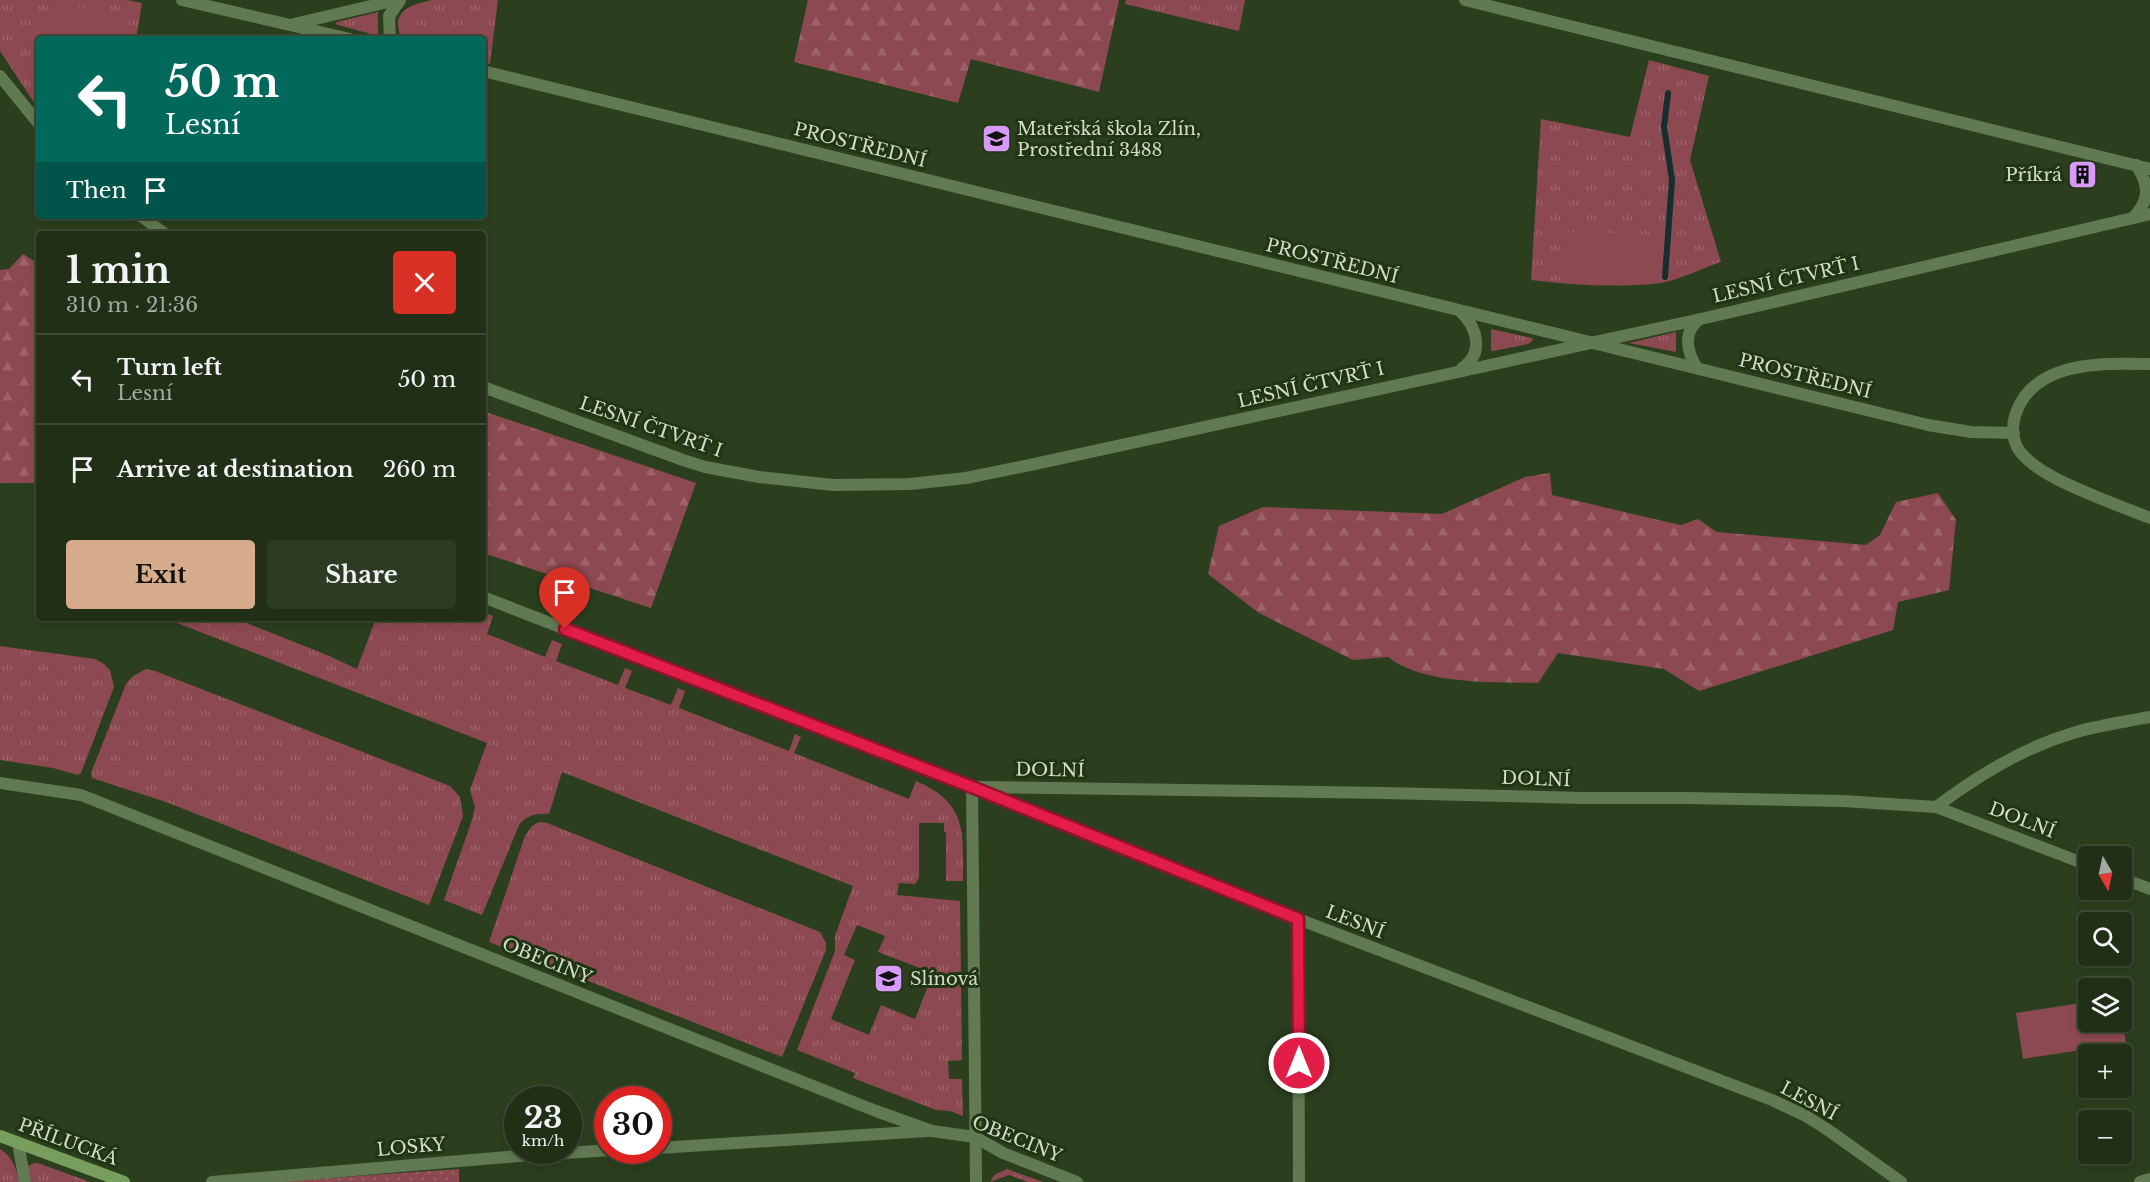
<!DOCTYPE html>
<meta charset="utf-8">
<style>
:root{--surface:#202f16;--page:#2d3b23;--text:#f1f3f6;--muted:#a2a9a1;--line:#3d4a35;--accent:#d6ab8b}
body{margin:0;font-family:"Libre Baskerville",serif;background:var(--page);color:var(--text);height:100vh;display:flex;flex-direction:column;font-size:22px;white-space:nowrap}
*{box-sizing:border-box;margin:0}
p{font-size:20px;color:var(--muted)}
.icon{flex:none;width:33px;height:33px;fill:none;stroke:currentColor;stroke-width:2;stroke-linecap:round;stroke-linejoin:round}
.map{position:relative;flex:1;overflow:hidden}
.panel{position:absolute;left:36px;top:231px;width:450px;height:390px;display:flex;flex-direction:column;background:var(--surface);border-radius:6px;box-shadow:0 3px 9px #0003,0 0 0 2px var(--line)}
.panel>*{flex:none}
.banner{position:absolute;left:36px;top:36px;width:450px;height:183px;border-radius:6px;box-shadow:0 3px 9px #0003,0 0 0 2px var(--line);background:#00695c;color:#fff;overflow:hidden}
.needle{width:39px;rotate:171deg}
.controls{position:absolute;left:2078px;top:846px;display:grid;gap:12px}
.controls a{display:grid;place-items:center;width:54px;height:54px;border-radius:6px;background:var(--surface);box-shadow:0 3px 9px #0003,0 0 0 2px var(--line);font-size:30px}
.speed{position:absolute;left:504px;top:1086px;display:flex;gap:12px;font-size:30px;font-weight:700;text-align:center}
.speed>*{display:grid;place-content:center;width:78px;height:78px;border-radius:50%;background:var(--surface);box-shadow:0 3px 9px #0003,0 0 0 2px var(--line);line-height:1}
.speed small{font-size:15px;font-weight:400}
.speed .limit{border:9px solid #d22;background:#fff;color:#111}
.pin{position:absolute;display:grid;place-items:center;width:51px;height:51px;color:#fff;margin:-62px -26px;border-radius:50% 50% 50% 0;rotate:-45deg;box-shadow:0 0 6px #0007}
.pin .icon{rotate:45deg}
.me{position:absolute;width:66px;margin:-33px;rotate:0deg;stroke-linejoin:round;filter:drop-shadow(0 0 4px #0008)}
.turn{display:flex;align-items:center;gap:21px;height:126px;padding:0 30px;font-size:27px}
.turn .icon{width:78px;height:78px;stroke-width:2.5}
.turn b{display:block;font-size:42px;line-height:51px}
.then{display:flex;align-items:center;height:57px;padding:0 30px;background:#0003;gap:12px;font-size:22px}
.round{display:grid;place-items:center;flex:none;width:63px;height:63px;border-radius:6px;background:var(--page)}
.overview{display:flex;align-items:center;justify-content:space-between;height:102px;padding:0 30px}
h1{font-size:36px;font-weight:800;line-height:45px}
.action{display:flex;gap:12px;margin-top:auto;padding:12px 30px}
.action a{flex:1;height:69px;border-radius:6px;background:var(--accent);color:#111;font-size:24px;font-weight:800;line-height:69px;text-align:center}
.action a+a{background:var(--page);color:var(--text)}
ul{padding:0;list-style:none}
li{display:flex;align-items:center;gap:18px;height:90px;padding:0 30px;border-top:2px solid var(--line)}
li div{flex:1}
li b{display:block;font-size:22px}
li em{font-style:normal}
.map>svg:first-child{display:block}
.grass{fill:url(#grass-tufts);fill-rule:evenodd}
.forest{fill:url(#forest-firs)}
.garden{fill:url(#garden-dots)}
.pitch{fill:#8d4951}
.lines{fill:none;stroke-linecap:round;stroke-linejoin:round}
.stream{stroke:#162e2d;stroke-width:6}
.street{stroke:#617a52;stroke-width:12}
.secondary{stroke:#779e5d;stroke-width:12}
.route-casing{stroke:#92132f;stroke-width:15}
.route{stroke:#e11d48;stroke-width:10}
.labels{text-anchor:middle;dominant-baseline:central;stroke-width:6;stroke-linejoin:round;paint-order:stroke}
.poi-label{font-size:18px;fill:#cfdcc8;stroke:#213513;text-anchor:start}
.street-label{font-size:18px;fill:#cfdcc8;stroke:#213513}
</style>
<div class="map">
<svg width="2150" height="1182" viewBox="0 0 2150 1182">
<defs>
<pattern id="grass-tufts" width="24" height="20" patternUnits="userSpaceOnUse" patternTransform="scale(1.5)"><rect width="24" height="20" fill="#8d4951"/><path d="M3 7l-1-3M5 7V3M7 7l1-3M15 17l-1-3M17 17v-4M19 17l1-3" fill="none" stroke="#9c6369"/></pattern>
<pattern id="forest-firs" width="22" height="20" patternUnits="userSpaceOnUse" patternTransform="scale(1.5)"><rect width="22" height="20" fill="#8d4951"/><path d="M5 1l3.5 6h-7zM16 11l3.5 6h-7z" fill="#9c6369"/></pattern>
<pattern id="garden-dots" width="8" height="8" patternUnits="userSpaceOnUse" patternTransform="scale(1.5)"><rect width="8" height="8" fill="#8d4951"/><path d="M2 2h.1M6 6h.1" fill="none" stroke="#9c6369" stroke-width="1.8" stroke-linecap="round"/></pattern>
</defs>
<rect width="100%" height="100%" fill="#2b3f1e"/>
<g class="grass">
<path d="M 0,0 L 127,0 L 142,3 L 136,39 L 39,39 L 39,105 L 33,101 L 0,51 Z"/>
<path d="M 432,0 L 498,0 L 490,64 L 483,62 L 483,39 L 402,39 C 389,11 410,5 432,0 Z"/>
<path d="M 1126,0 L 1245,0 L 1239,31 L 1125,4 Z"/>
<path d="M 378,12 L 378,36 L 335,24 L 337,22 Z"/>
<path d="M 1649,60 L 1709,76 L 1690,160 L 1721,262 C 1702,268 1680,280 1660,283 C 1618,288 1573,285 1531,280 L 1541,119 L 1630,137 Z"/>
<path d="M 1491,329 L 1532,338 L 1533,340 L 1528,344 L 1493,351 L 1491,350 Z"/>
<path d="M 1676,332 L 1676,352 L 1629,343 Z"/>
<path d="M 483,612 L 493,616 L 487,634 L 545,657 L 552,640 L 562,644 L 556,661 L 618,685 L 625,668 L 632,671 L 625,688 L 671,705 L 678,688 L 685,691 L 679,708 L 789,751 L 795,734 L 801,737 L 794,753 L 909,799 L 916,781 C 968,803 963,833 963,881 L 946,881 L 946,832 L 944,832 L 944,823 L 919,823 L 919,878 L 915,884 L 899,883 L 897,895 L 960,901 L 962,1060 L 948,1061 L 949,1079 L 962,1079 L 963,1116 L 950,1111 L 936,1110 L 853,1078 L 855,1073 L 797,1050 L 835,951 L 835,936 L 853,886 L 562,772 L 549,814 C 538,813 526,815 519,825 L 482,915 L 444,900 L 472,820 L 475,807 L 470,790 L 487,743 L 164,618 L 234,618 L 327,655 L 357,669 L 376,618 L 483,618 ZM 857,925 L 885,936 L 878,952 L 933,973 L 915,1019 L 881,1005 L 869,1035 L 831,1019 L 855,960 L 844,955 Z"/>
<path d="M 0,646 L 95,659 L 104,664 L 110,670 L 114,687 L 81,773 L 78,775 L 53,768 L 0,760 Z"/>
<path d="M 146,669 L 155,671 L 450,786 L 460,797 L 463,816 L 429,905 L 166,802 L 92,778 L 91,773 L 126,684 L 133,676 Z"/>
<path d="M 539,822 L 547,823 L 820,932 L 826,943 L 826,950 L 782,1057 L 489,942 L 525,836 L 532,826 Z"/>
<path d="M 0,1149 C 13,1157 16,1168 19,1182 L 0,1182 Z"/>
<path d="M 34,1163 L 38,1163 L 90,1182 L 29,1182 L 28,1166 Z"/>
<path d="M 1007,1169 L 1043,1182 L 1028,1182 L 1009,1175 L 990,1182 L 994,1175 Z"/>
</g>
<g class="forest">
<path d="M 808,0 L 1119,0 L 1099,92 L 971,59 L 958,103 L 794,62 Z"/>
<path d="M 23,254 L 39,264 L 39,483 L 0,483 L 0,270 L 9,269 Z"/>
<path d="M 483,411 L 696,483 L 651,608 L 483,553 Z"/>
<path d="M 1550,473 L 1552,495 L 1667,522 L 1681,525 L 1698,519 L 1717,532 L 1866,545 L 1880,535 L 1896,502 L 1938,493 L 1956,520 L 1949,590 L 1898,602 L 1893,630 L 1699,691 L 1664,669 L 1558,653 L 1538,683 C 1495,682 1423,685 1388,657 L 1353,660 L 1259,613 L 1208,574 L 1219,526 L 1263,507 L 1442,514 L 1525,477 Z"/>
</g>
<path class="garden" d="M 459,1169 L 459,1182 L 272,1182 Z"/>
<g class="pitch">
<path d="M 56,0 L 62,0 L 124,25 L 118,39 L 62,39 L 43,32 Z"/>
<path d="M 1566,232 L 1664,235 L 1662,282 L 1565,279 Z"/>
<path d="M 2088,1002 L 2088,1022 L 2121,1022 L 2121,1012 L 2126,1043 L 2023,1059 L 2016,1013 Z"/>
</g>
<g class="lines">
<path class="stream" d="M 1665,277 L 1672,180 L 1664,127 L 1668,93"/>
<g class="street">
<path d="M 182,0 L 350,39"/>
<path d="M 1465,0 L 2150,169"/>
<path d="M 294,24 L 397,0"/>
<path d="M 390,39 L 389,16 L 400,0"/>
<path d="M 483,71 L 1928,425 L 1971,432 L 2014,433"/>
<path d="M 0,76 L 39,124"/>
<path d="M 141,216 L 165,234"/>
<path d="M 2133,218 C 2150,200 2150,186 2136,165"/>
<path d="M 1460,311 C 1477,327 1485,353 1462,368"/>
<path d="M 2150,364 C 2103,363 2032,360 2015,416 C 2011,430 2013,445 2023,455 C 2044,480 2118,505 2150,518"/>
<path d="M 1697,368 C 1687,352 1682,332 1700,319"/>
<path d="M 483,387 L 683,460 L 705,467 L 759,477 L 833,485 L 910,484 L 966,478 L 1030,465 L 1701,319 L 2150,214"/>
<path d="M 483,597 L 972,787 L 1298,919 L 1772,1100 L 1806,1116 L 1831,1132 L 1901,1182"/>
<path d="M 0,783 L 81,795 L 876,1111 L 932,1131 L 975,1137 L 1003,1153 L 1077,1182"/>
<path d="M 972,787 L 976,1182"/>
<path d="M 979,787 L 1386,793 L 1583,798 L 1686,798 L 1843,801 L 1936,807 L 2088,865"/>
<path d="M 1936,807 C 1979,775 2023,748 2073,733 C 2098,725 2125,722 2150,717"/>
<path d="M 2121,878 L 2150,889"/>
<path d="M 1298,919 L 1299,1182"/>
<path d="M 18,1143 L 25,1182"/>
<path d="M 658,1148 L 927,1131"/>
<path d="M 212,1182 L 519,1156 L 612,1150"/>
<path d="M 2140,1182 L 2150,1179"/>
</g>
<path class="secondary" d="M 0,1136 L 124,1182"/>
</g>
<g class="lines">
<defs>
<path id="route" d="M 565,629 L 972,787 L 1298,919 L 1299,1063"/>
</defs>
<use href="#route" class="route-casing"/>
<use href="#route" class="route"/>
</g>
<defs>
<symbol id="school-square" viewBox="-11 -11 22 22"><rect x="-9" y="-9" width="18" height="18" rx="4" fill="#d89af8" stroke="#213513"/><path d="M0-5L7-2L0 1L-7-2ZM-4 1L0 2.5L4 1V4Q0 6-4 4Z" fill="#111"/></symbol>
<symbol id="building-square" viewBox="-11 -11 22 22"><rect x="-9" y="-9" width="18" height="18" rx="4" fill="#d89af8" stroke="#213513"/><path d="M-4-6H4V6H1V3H-1V6H-4ZM-2.5-4.3h1.7v1.8h-1.7ZM.8-4.3h1.7v1.8H.8ZM-2.5-1h1.7V.8h-1.7ZM.8-1h1.7V.8H.8Z" fill="#111"/></symbol>
</defs>
<g fill-rule="evenodd">
<use href="#school-square" x="980" y="122" width="33" height="33"/>
<use href="#building-square" x="2066" y="158" width="33" height="33"/>
<use href="#school-square" x="872" y="962" width="33" height="33"/>
</g>
<g class="labels">
<g class="poi-label">
<text x="1017" y="129">Mateřská škola Zlín,<tspan x="1017" dy="21">Prostřední 3488</tspan></text>
<text x="2062" y="175" text-anchor="end">Příkrá</text>
<text x="910" y="979">Slínová</text>
</g>
<g class="street-label">
<text transform="translate(860 145) rotate(14)">PROSTŘEDNÍ</text>
<text transform="translate(1332 261) rotate(14)">PROSTŘEDNÍ</text>
<text transform="translate(1786 280) rotate(-13)">LESNÍ ČTVRŤ I</text>
<text transform="translate(1805 376) rotate(14)">PROSTŘEDNÍ</text>
<text transform="translate(1311 385) rotate(-13)">LESNÍ ČTVRŤ I</text>
<text transform="translate(651 427) rotate(19)">LESNÍ ČTVRŤ I</text>
<text transform="translate(1050 770) rotate(1)">DOLNÍ</text>
<text transform="translate(1536 779) rotate(2)">DOLNÍ</text>
<text transform="translate(2022 820) rotate(21)">DOLNÍ</text>
<text transform="translate(1355 922) rotate(21)">LESNÍ</text>
<text transform="translate(547 961) rotate(22)">OBECINY</text>
<text transform="translate(1809 1101) rotate(28)">LESNÍ</text>
<text transform="translate(1017 1139) rotate(22)">OBECINY</text>
<text transform="translate(68 1142) rotate(20)">PŘÍLUCKÁ</text>
<text transform="translate(411 1147) rotate(-5)">LOSKY</text>
</g>
</g>
</svg>
<div class="controls">
<a><svg class="needle" viewBox="-14 -14 28 28"><path d="M0-13l5 13h-10z" fill="#e53935"/><path d="M0 13l5-13h-10z" fill="#a2a9a1"/></svg></a>
<a><svg class="icon" aria-label="search" viewBox="0 0 24 24"><circle cx="10" cy="10" r="6"/><path d="M15 15l6 6"/></svg></a>
<a><svg class="icon" aria-label="layers" viewBox="0 0 24 24"><path d="M12 4l9 5-9 5-9-5zM3 14l9 5 9-5"/></svg></a>
<a>+</a>
<a>−</a>
</div>
<div class="speed"><div>23<small>km/h</small></div><div class="limit">30</div></div>
<div class="pin" style="left:565px;top:629px;background:#d93025"><svg class="icon" aria-label="arrive" viewBox="0 0 24 24"><path d="M6 21V4h12l-3 4 3 4H6"/></svg></div>
<svg class="me" style="left:1299px;top:1063px" viewBox="-20 -20 40 40"><circle r="17" fill="#e11d48" stroke="#fff" stroke-width="3"/><path d="M0-11L8 9 0 5-8 9z" fill="#fff"/></svg>
<div class="banner">
<div class="turn"><svg class="icon" aria-label="left" viewBox="0 0 24 24"><path d="M17 20v-9H6M10 6l-5 5 5 5"/></svg><div><b>50 m</b>Lesní</div></div>
<div class="then">Then<svg class="icon" aria-label="arrive" viewBox="0 0 24 24"><path d="M6 21V4h12l-3 4 3 4H6"/></svg></div>
</div>
<section class="panel">
<div class="overview"><div><h1>1 min</h1><p>310 m · 21:36</p></div><a class="round" style="background:#d93025;color:#fff"><svg class="icon" aria-label="close" viewBox="0 0 24 24"><path d="M6 6l12 12M18 6L6 18"/></svg></a></div>
<ul>
<li><svg class="icon" aria-label="left" viewBox="0 0 24 24"><path d="M17 20v-9H6M10 6l-5 5 5 5"/></svg><div><b>Turn left</b><p>Lesní</p></div><em>50 m</em></li>
<li><svg class="icon" aria-label="arrive" viewBox="0 0 24 24"><path d="M6 21V4h12l-3 4 3 4H6"/></svg><div><b>Arrive at destination</b></div><em>260 m</em></li>
</ul>
<div class="action"><a>Exit</a><a>Share</a></div>
</section>
</div>
